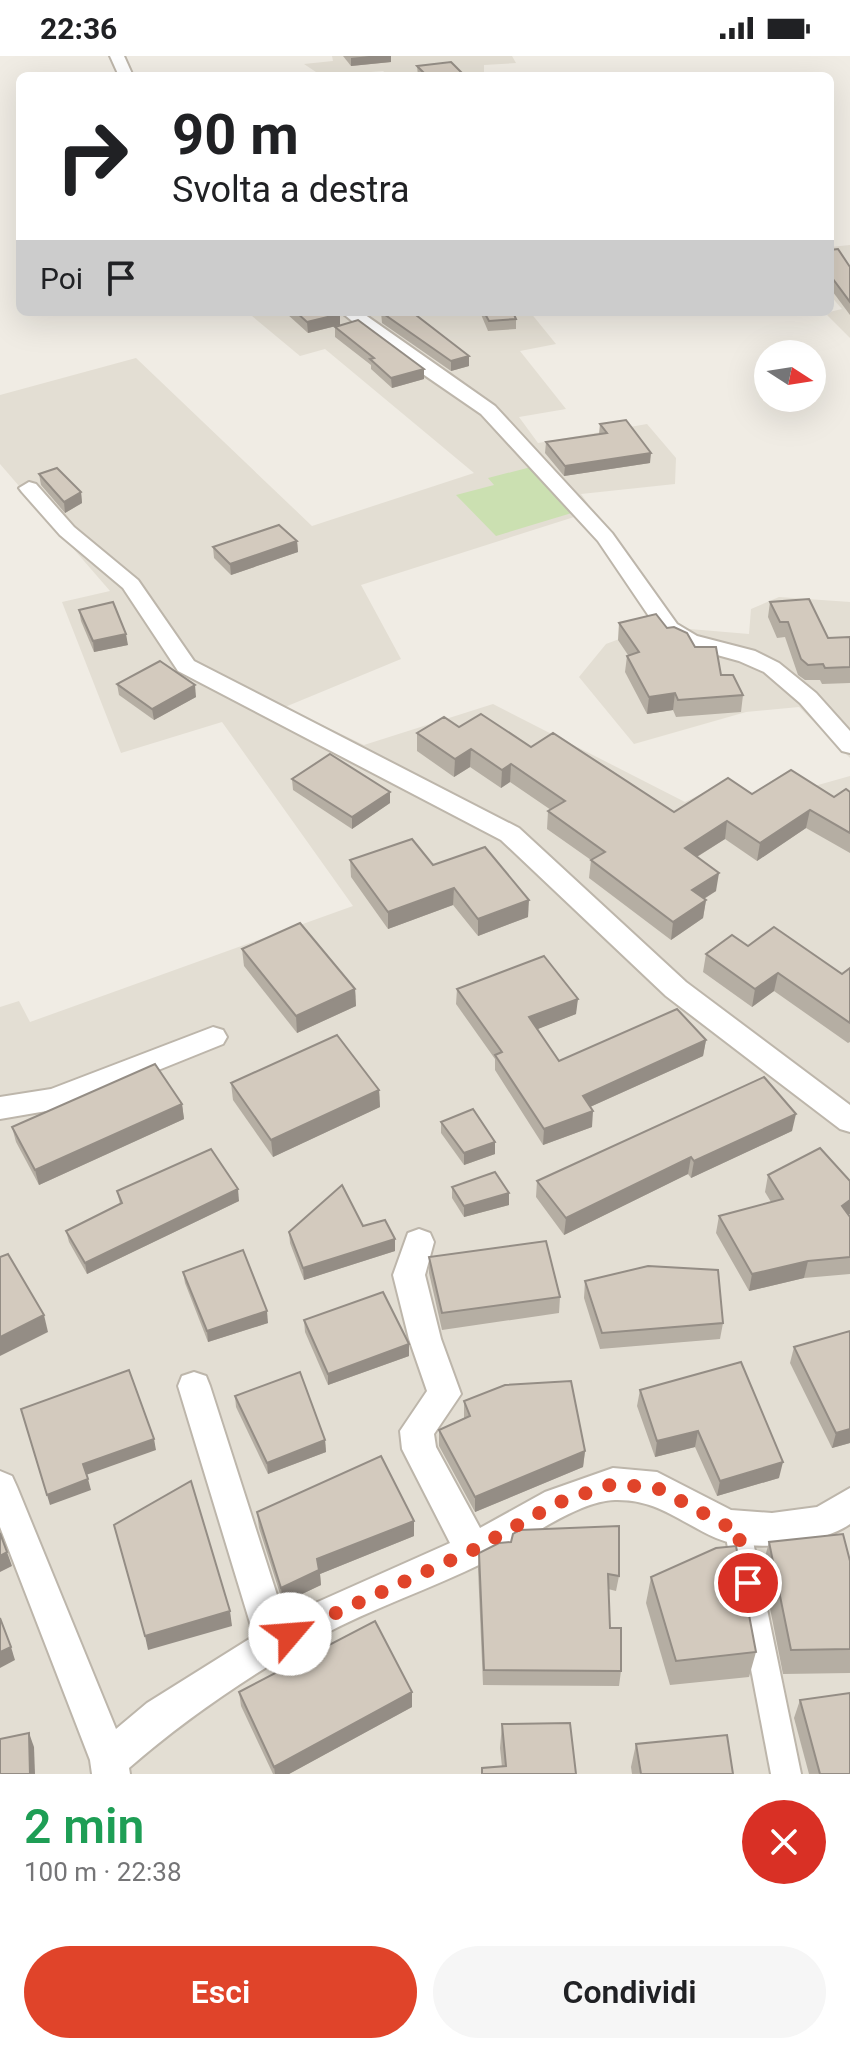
<!DOCTYPE html>
<html lang="it">
<meta charset="utf-8">
<style>
:root{--surface:#fff;--page:#f6f6f6;--text:#202124;--muted:#757577;--accent:#e0442a}
body{margin:0;font-family:Roboto,sans-serif;background:var(--page);color:var(--text);height:100vh;display:flex;flex-direction:column;font-size:30px;white-space:nowrap}
*{box-sizing:border-box;margin:0}
p{font-size:26px;color:var(--muted)}
.icon{flex:none;width:44px;height:44px;fill:none;stroke:currentColor;stroke-width:2;stroke-linecap:round;stroke-linejoin:round}
.map{position:relative;height:1718px;overflow:hidden}
.sheet{display:flex;flex-direction:column;background:var(--surface);flex:1}
.sheet>*{flex:none}
.hud{position:absolute;left:16px;top:16px;width:818px;height:244px;border-radius:12px;box-shadow:0 8px 32px #0002;background:#fff;color:var(--text);overflow:hidden}
.needle{width:52px;rotate:102deg}
.controls{position:absolute;left:754px;top:284px;display:grid;gap:16px}
.controls a{display:grid;place-items:center;width:72px;height:72px;border-radius:50%;background:var(--surface);box-shadow:0 8px 32px #0002;font-size:40px}
.pin{position:absolute;display:grid;place-items:center;width:68px;height:68px;color:#fff;margin:-34px;border:4px solid #fff;border-radius:50%;box-shadow:0 2px 8px #0007}
.me{position:absolute;width:88px;margin:-44px;rotate:63deg;stroke-linejoin:round;filter:drop-shadow(0 0 6px #0008)}
.turn{display:flex;align-items:center;gap:28px;height:168px;padding:0 24px;font-size:36px}
.turn .icon{width:104px;height:104px;stroke-width:2.5}
.turn b{display:block;font-size:56px;line-height:68px}
.then{display:flex;align-items:center;height:76px;padding:0 24px;background:#0003;gap:16px;font-size:30px}
.round{display:grid;place-items:center;flex:none;width:84px;height:84px;border-radius:42px;background:var(--page)}
.summary{display:flex;align-items:center;justify-content:space-between;height:136px;padding:0 24px}
h1{font-size:48px;font-weight:600;line-height:60px;color:#1e9e55}
.primary-button{display:flex;gap:16px;margin-top:auto;padding:16px 24px}
.primary-button a{flex:1;height:92px;border-radius:48px;background:var(--accent);color:#fff;font-size:32px;font-weight:600;line-height:92px;text-align:center}
.primary-button a+a{background:var(--page);color:var(--text)}
.status{display:flex;justify-content:space-between;align-items:center;height:56px;padding:0 40px;background:var(--surface);direction:ltr}
.status svg{height:22px;fill:currentColor}
.map>svg:first-child{display:block}
.residential{fill:#e3ded3}
.green{fill:#cbe0b1}
.lines{fill:none;stroke-linecap:round;stroke-linejoin:round}
.pedestrian-casing{stroke:#bdb6ab;stroke-width:4}
.minor-casing{stroke:#bdb6ab;stroke-width:4}
.pedestrian{fill:#fff;fill-rule:evenodd}
.minor{fill:#fff;fill-rule:evenodd}
.wall{fill:#b5aea3}
.shaded-wall{fill:#948d85}
.building{fill:#d3cabe;stroke:#948d85;stroke-width:2}
.route{stroke:#e0442a;stroke-width:14;stroke-dasharray:0 25.2}
</style>
<div class="status"><b>22:36</b><svg viewBox="0 0 49 12"><path d="M0 12V9h3v3zM5 12V6h3v6zM10 12V3h3v9zM15 12V0h3v12zM26 1h20v11H26zM47 4h2v5h-2z"/></svg></div>
<div class="map">
<svg width="850" height="1718" viewBox="0 0 850 1718">
<rect width="100%" height="100%" fill="#f0ece4"/>
<g class="residential">
<path d="M 332,0 L 512,0 L 516,7 L 484,9 L 484,20 L 389,20 L 383,15 L 322,20 L 304,8 L 333,5 Z"/>
<path d="M 850,189 L 850,282 L 825,257 L 842,253 L 830,239 L 830,191 Z"/>
<path d="M 267,256 L 530,256 L 556,288 L 520,295 L 566,353 L 519,361 L 538,387 L 647,368 L 676,402 L 675,428 L 581,438 L 593,455 L 361,529 L 401,603 L 285,651 L 364,689 L 493,648 L 685,746 L 709,734 L 747,749 L 850,720 L 850,1718 L 0,1718 L 0,951 L 19,945 L 30,966 L 353,850 L 222,666 L 121,697 L 62,546 L 110,535 L 0,408 L 0,339 L 136,302 L 312,470 L 474,417 L 325,293 L 300,300 L 252,260 Z"/>
<path d="M 779,541 L 850,546 L 850,702 L 799,651 L 746,656 L 634,688 L 579,621 L 606,588 L 654,570 L 749,578 L 751,553 Z"/>
</g>
<path class="green" d="M 531,411 L 575,456 L 496,480 L 456,439 L 494,429 L 488,422 Z"/>
<g class="lines">
<defs>
<path id="pedestrian" d="M 737,1458 L 747,1462 L 750,1471 L 801,1718 L 771,1718 L 724,1471 L 727,1462 Z"/>
<g id="minor">
<path d="M 110,0 L 124,0 L 133,20 L 119,20 Z"/>
<path d="M 341,256 L 361,256 L 495,350 L 612,477 L 677,568 L 697,580 L 755,595 L 779,607 L 816,637 L 850,675 L 850,697 L 842,695 L 800,647 L 764,616 L 739,605 L 681,589 L 661,578 L 598,485 L 481,358 L 388,294 Z"/>
<path d="M 29,426 L 36,428 L 74,471 L 138,524 L 194,605 L 519,772 L 686,926 L 850,1049 L 850,1076 L 840,1073 L 666,940 L 501,784 L 178,615 L 123,532 L 60,479 L 22,436 L 19,432 Z"/>
<path d="M 213,971 L 223,974 L 227,981 L 223,988 L 64,1052 L 0,1063 L 0,1041 L 51,1033 Z"/>
<path d="M 419,1173 L 430,1177 L 434,1186 L 425,1219 L 441,1283 L 461,1338 L 434,1378 L 436,1391 L 480,1472 L 545,1436 L 613,1412 L 657,1416 L 731,1454 L 772,1457 L 817,1451 L 850,1432 L 850,1468 C 820,1489 750,1497 716,1482 C 680,1466 657,1443 615,1444 C 576,1445 520,1488 485,1506 C 431,1533 372,1552 319,1581 C 255,1615 184,1664 129,1712 L 130,1718 L 92,1718 L 90,1704 L 0,1471 L 0,1415 L 12,1420 L 17,1431 L 116,1673 L 147,1647 L 254,1580 L 178,1330 L 182,1320 L 194,1316 L 206,1320 L 210,1330 L 284,1561 L 450,1487 L 402,1393 L 400,1375 L 427,1335 L 409,1283 L 393,1219 L 408,1177 Z"/>
</g>
</defs>
<use href="#pedestrian" class="pedestrian-casing"/>
<use href="#minor" class="minor-casing"/>
<use href="#pedestrian" class="pedestrian"/>
<use href="#minor" class="minor"/>
</g>
<g class="wall">
<path d="M 343,0 L 391,0 L 391,6 L 351,10 Z"/>
<path d="M 417,10 L 465,20 L 418,20 Z"/>
<path d="M 830,194 L 850,211 L 850,259 L 830,232 Z"/>
<path d="M 287,256 L 337,256 L 340,258 L 340,269 L 308,277 L 287,258 Z"/>
<path d="M 381,256 L 469,300 L 469,310 L 451,315 L 382,267 Z"/>
<path d="M 480,256 L 513,256 L 516,263 L 516,273 L 488,275 Z"/>
<path d="M 335,271 L 424,323 L 392,332 L 371,313 L 371,309 L 335,281 Z"/>
<path d="M 600,368 L 650,407 L 564,420 L 545,397 L 546,386 L 599,378 Z"/>
<path d="M 39,418 L 81,436 L 82,447 L 65,457 L 41,429 Z"/>
<path d="M 297,485 L 298,496 L 231,519 L 214,502 L 213,491 Z"/>
<path d="M 770,546 L 828,582 L 850,581 L 850,627 L 822,628 L 820,624 L 805,624 L 798,619 L 785,581 L 777,582 L 768,561 Z"/>
<path d="M 79,554 L 128,589 L 94,596 L 81,565 Z"/>
<path d="M 619,567 L 667,572 L 695,591 L 721,619 L 743,639 L 741,656 L 676,661 L 673,654 L 647,658 L 625,616 L 627,600 L 628,599 L 618,584 Z"/>
<path d="M 117,628 L 196,641 L 154,664 L 119,639 Z"/>
<path d="M 459,671 L 531,691 L 674,756 L 752,738 L 834,741 L 850,736 L 850,797 L 806,772 L 757,805 L 725,783 L 697,801 L 716,835 L 704,843 L 706,844 L 703,862 L 671,884 L 589,822 L 591,804 L 547,773 L 548,755 L 551,754 L 510,726 L 501,732 L 470,711 L 454,721 L 417,695 L 417,677 Z"/>
<path d="M 292,723 L 390,747 L 352,773 L 293,734 Z"/>
<path d="M 350,804 L 433,809 L 528,861 L 478,880 L 453,849 L 388,873 L 351,821 Z"/>
<path d="M 748,890 L 842,918 L 850,912 L 850,986 L 848,987 L 774,935 L 752,951 L 703,916 L 706,898 Z"/>
<path d="M 242,893 L 355,933 L 356,950 L 297,977 L 244,910 Z"/>
<path d="M 457,933 L 576,958 L 537,973 L 559,1005 L 706,984 L 703,1000 L 590,1051 L 592,1071 L 543,1089 L 495,1014 L 495,1003 L 456,948 Z"/>
<path d="M 231,1027 L 379,1034 L 380,1051 L 273,1101 L 233,1044 Z"/>
<path d="M 182,1048 L 184,1063 L 39,1129 L 16,1086 L 12,1071 Z"/>
<path d="M 441,1066 L 495,1098 L 464,1109 L 441,1077 Z"/>
<path d="M 792,1075 L 691,1122 L 688,1118 L 564,1179 L 536,1141 L 537,1125 Z"/>
<path d="M 768,1119 L 848,1159 L 850,1161 L 850,1218 L 804,1222 L 749,1235 L 716,1177 L 719,1160 L 771,1146 L 765,1136 Z"/>
<path d="M 452,1131 L 509,1149 L 464,1161 L 452,1142 Z"/>
<path d="M 117,1135 L 239,1145 L 87,1218 L 69,1186 L 66,1175 L 120,1148 Z"/>
<path d="M 363,1170 L 395,1195 L 304,1224 L 290,1187 L 289,1176 Z"/>
<path d="M 429,1201 L 560,1241 L 559,1257 L 442,1274 L 429,1217 Z"/>
<path d="M 183,1216 L 268,1267 L 208,1286 L 185,1227 Z"/>
<path d="M 585,1225 L 723,1267 L 720,1283 L 600,1293 L 584,1242 Z"/>
<path d="M 304,1264 L 409,1300 L 328,1329 L 305,1276 Z"/>
<path d="M 794,1291 L 850,1387 L 832,1392 L 790,1307 Z"/>
<path d="M 640,1334 L 779,1422 L 717,1440 L 695,1391 L 655,1401 L 637,1350 Z"/>
<path d="M 235,1340 L 325,1384 L 326,1396 L 268,1418 L 236,1351 Z"/>
<path d="M 464,1345 L 585,1395 L 583,1411 L 475,1456 L 439,1390 L 439,1374 L 464,1362 Z"/>
<path d="M 257,1456 L 414,1480 L 320,1518 L 321,1529 L 283,1547 L 259,1472 Z"/>
<path d="M 769,1486 L 850,1505 L 850,1617 L 783,1618 L 762,1512 Z"/>
<path d="M 479,1497 L 619,1520 L 616,1535 L 608,1533 L 610,1572 L 621,1615 L 619,1630 L 483,1629 L 478,1513 Z"/>
<path d="M 651,1521 L 756,1596 L 749,1621 L 670,1629 L 646,1547 Z"/>
<path d="M 239,1636 L 412,1651 L 289,1718 L 273,1718 L 241,1650 Z"/>
<path d="M 800,1644 L 850,1718 L 809,1718 L 794,1662 Z"/>
<path d="M 502,1668 L 576,1718 L 482,1718 L 482,1712 L 502,1711 L 500,1692 Z"/>
<path d="M 636,1688 L 733,1718 L 632,1718 L 631,1711 Z"/>
</g>
<g class="shaded-wall">
<path d="M 369,0 L 391,0 L 391,6 L 351,10 L 351,2 Z"/>
<path d="M 340,258 L 340,269 L 308,277 L 307,266 Z"/>
<path d="M 469,300 L 469,310 L 451,315 L 451,305 Z"/>
<path d="M 424,313 L 424,323 L 392,332 L 391,322 Z"/>
<path d="M 651,397 L 650,407 L 564,420 L 565,410 Z"/>
<path d="M 81,436 L 82,447 L 65,457 L 64,446 Z"/>
<path d="M 297,485 L 298,496 L 231,519 L 230,508 Z"/>
<path d="M 126,578 L 128,589 L 94,596 L 93,585 Z"/>
<path d="M 195,629 L 196,641 L 154,664 L 152,653 Z"/>
<path d="M 675,637 L 673,654 L 647,658 L 649,641 Z"/>
<path d="M 471,693 L 470,711 L 454,721 L 455,703 Z"/>
<path d="M 511,708 L 510,726 L 501,732 L 502,714 Z"/>
<path d="M 390,736 L 390,747 L 352,773 L 352,761 Z"/>
<path d="M 810,754 L 806,772 L 757,805 L 760,787 Z"/>
<path d="M 727,765 L 725,783 L 682,810 L 685,792 Z"/>
<path d="M 719,817 L 716,835 L 689,852 L 692,834 Z"/>
<path d="M 454,832 L 453,849 L 388,873 L 388,856 Z"/>
<path d="M 529,844 L 528,861 L 478,880 L 478,863 Z"/>
<path d="M 706,844 L 703,862 L 671,884 L 673,866 Z"/>
<path d="M 778,917 L 774,935 L 752,951 L 755,933 Z"/>
<path d="M 355,933 L 356,950 L 297,977 L 296,960 Z"/>
<path d="M 578,943 L 576,958 L 528,977 L 529,961 Z"/>
<path d="M 706,984 L 703,1000 L 581,1055 L 583,1040 Z"/>
<path d="M 379,1034 L 380,1051 L 273,1101 L 271,1084 Z"/>
<path d="M 182,1048 L 184,1063 L 39,1129 L 35,1114 Z"/>
<path d="M 593,1055 L 592,1071 L 543,1089 L 544,1073 Z"/>
<path d="M 796,1058 L 792,1075 L 691,1122 L 694,1105 Z"/>
<path d="M 495,1086 L 495,1098 L 464,1109 L 464,1097 Z"/>
<path d="M 691,1101 L 688,1118 L 564,1179 L 566,1162 Z"/>
<path d="M 238,1133 L 239,1145 L 87,1218 L 85,1207 Z"/>
<path d="M 509,1137 L 509,1149 L 464,1161 L 464,1150 Z"/>
<path d="M 850,1144 L 850,1158 L 837,1166 L 842,1150 Z"/>
<path d="M 395,1183 L 395,1195 L 304,1224 L 303,1212 Z"/>
<path d="M 808,1205 L 804,1222 L 749,1235 L 752,1218 Z"/>
<path d="M 267,1255 L 268,1267 L 208,1286 L 207,1275 Z"/>
<path d="M 44,1259 L 48,1276 L 0,1300 L 0,1281 Z"/>
<path d="M 409,1288 L 409,1300 L 328,1329 L 328,1318 Z"/>
<path d="M 850,1373 L 850,1387 L 832,1392 L 836,1377 Z"/>
<path d="M 698,1375 L 695,1391 L 655,1401 L 657,1385 Z"/>
<path d="M 154,1383 L 156,1394 L 86,1419 L 83,1408 Z"/>
<path d="M 325,1384 L 326,1396 L 268,1418 L 267,1407 Z"/>
<path d="M 585,1395 L 583,1411 L 475,1456 L 475,1441 Z"/>
<path d="M 783,1406 L 779,1422 L 717,1440 L 720,1425 Z"/>
<path d="M 88,1423 L 91,1434 L 50,1449 L 47,1439 Z"/>
<path d="M 414,1465 L 414,1480 L 320,1518 L 321,1529 L 283,1547 L 281,1532 L 317,1503 Z"/>
<path d="M 7,1496 L 12,1510 L 0,1516 L 0,1500 Z"/>
<path d="M 230,1555 L 232,1570 L 148,1594 L 145,1580 Z"/>
<path d="M 11,1591 L 15,1604 L 0,1612 L 0,1596 Z"/>
<path d="M 412,1636 L 412,1651 L 289,1718 L 275,1718 L 274,1711 Z"/>
<path d="M 29,1677 L 34,1691 L 35,1718 L 30,1718 Z"/>
</g>
<g class="building">
<path d="M 451,6 L 465,20 L 427,20 L 417,10 Z"/>
<path d="M 838,193 L 850,211 L 850,246 L 830,219 L 830,194 Z"/>
<path d="M 296,256 L 337,256 L 340,258 L 307,266 Z"/>
<path d="M 381,256 L 412,256 L 469,300 L 451,305 Z"/>
<path d="M 484,256 L 513,256 L 516,263 L 489,265 Z"/>
<path d="M 358,264 L 424,313 L 391,322 L 370,303 L 374,302 L 335,271 Z"/>
<path d="M 626,364 L 651,397 L 565,410 L 546,386 L 607,377 L 600,368 Z"/>
<path d="M 57,412 L 81,436 L 64,446 L 39,418 Z"/>
<path d="M 279,469 L 297,485 L 230,508 L 213,491 Z"/>
<path d="M 809,543 L 828,582 L 850,581 L 850,611 L 825,612 L 823,608 L 808,609 L 801,603 L 788,566 L 780,566 L 770,546 Z"/>
<path d="M 113,546 L 126,578 L 93,585 L 79,554 Z"/>
<path d="M 656,558 L 667,572 L 674,571 L 687,577 L 695,591 L 716,591 L 721,619 L 733,619 L 743,639 L 678,644 L 675,637 L 649,641 L 627,600 L 639,596 L 619,567 Z"/>
<path d="M 160,605 L 195,629 L 152,653 L 117,628 Z"/>
<path d="M 481,658 L 531,691 L 553,677 L 674,756 L 728,722 L 752,738 L 791,714 L 834,741 L 846,733 L 850,736 L 850,777 L 810,754 L 760,787 L 727,765 L 685,792 L 719,817 L 692,834 L 706,844 L 673,866 L 591,804 L 605,796 L 548,755 L 565,745 L 511,708 L 502,714 L 471,693 L 455,703 L 417,677 L 444,661 L 459,671 Z"/>
<path d="M 330,698 L 390,736 L 352,761 L 292,723 Z"/>
<path d="M 412,783 L 433,809 L 485,791 L 529,844 L 478,863 L 454,832 L 388,856 L 350,804 Z"/>
<path d="M 300,867 L 355,933 L 296,960 L 242,893 Z"/>
<path d="M 774,871 L 842,918 L 850,912 L 850,967 L 778,917 L 755,933 L 706,898 L 732,879 L 748,890 Z"/>
<path d="M 544,900 L 578,943 L 529,961 L 559,1005 L 677,953 L 706,984 L 583,1040 L 593,1055 L 544,1073 L 495,999 L 502,996 L 457,933 Z"/>
<path d="M 337,979 L 379,1034 L 271,1084 L 231,1027 Z"/>
<path d="M 155,1008 L 182,1048 L 35,1114 L 12,1071 Z"/>
<path d="M 764,1021 L 796,1058 L 694,1105 L 691,1101 L 566,1162 L 537,1125 Z"/>
<path d="M 473,1053 L 495,1086 L 464,1097 L 441,1066 Z"/>
<path d="M 820,1092 L 850,1125 L 850,1144 L 842,1150 L 850,1161 L 850,1201 L 808,1205 L 752,1218 L 719,1160 L 783,1143 L 768,1119 Z"/>
<path d="M 211,1093 L 238,1133 L 85,1207 L 66,1175 L 122,1147 L 117,1135 Z"/>
<path d="M 495,1116 L 509,1137 L 464,1150 L 452,1131 Z"/>
<path d="M 342,1129 L 363,1170 L 385,1164 L 395,1183 L 303,1212 L 289,1176 Z"/>
<path d="M 546,1185 L 560,1241 L 442,1257 L 429,1201 Z"/>
<path d="M 243,1194 L 267,1255 L 207,1275 L 183,1216 Z"/>
<path d="M 8,1198 L 44,1259 L 0,1281 L 0,1201 Z"/>
<path d="M 648,1210 L 718,1214 L 723,1267 L 602,1277 L 585,1225 Z"/>
<path d="M 383,1236 L 409,1288 L 328,1318 L 304,1264 Z"/>
<path d="M 850,1275 L 850,1373 L 836,1377 L 794,1291 Z"/>
<path d="M 741,1306 L 783,1406 L 720,1425 L 698,1375 L 657,1385 L 640,1334 Z"/>
<path d="M 129,1314 L 154,1383 L 83,1408 L 88,1423 L 47,1439 L 21,1353 Z"/>
<path d="M 300,1316 L 325,1384 L 267,1407 L 235,1340 Z"/>
<path d="M 571,1325 L 585,1395 L 475,1441 L 439,1374 L 470,1360 L 464,1345 L 505,1329 Z"/>
<path d="M 381,1400 L 414,1465 L 317,1503 L 319,1514 L 281,1532 L 257,1456 Z"/>
<path d="M 191,1425 L 230,1555 L 145,1580 L 114,1469 Z"/>
<path d="M 619,1470 L 619,1520 L 608,1518 L 610,1572 L 621,1572 L 621,1615 L 484,1614 L 479,1497 L 499,1487 L 511,1486 L 513,1478 L 520,1474 Z"/>
<path d="M 0,1477 L 7,1496 L 0,1500 Z"/>
<path d="M 843,1478 L 850,1505 L 850,1593 L 791,1594 L 769,1486 Z"/>
<path d="M 736,1490 L 756,1596 L 676,1605 L 651,1521 L 716,1492 Z"/>
<path d="M 0,1562 L 11,1591 L 0,1596 Z"/>
<path d="M 375,1565 L 412,1636 L 274,1711 L 239,1636 Z"/>
<path d="M 850,1637 L 850,1718 L 820,1718 L 800,1644 Z"/>
<path d="M 570,1667 L 576,1718 L 482,1718 L 482,1712 L 506,1710 L 502,1668 Z"/>
<path d="M 29,1677 L 30,1718 L 0,1718 L 0,1683 Z"/>
<path d="M 727,1679 L 733,1718 L 641,1718 L 636,1688 Z"/>
</g>
<g class="lines">
<path class="route" d="M 290,1578 L 473,1494 L 557,1447 L 613,1428 L 657,1432 L 727,1470 L 737,1471 L 748,1527"/>
</g>
</svg>
<div class="controls">
<a><svg class="needle" viewBox="-14 -14 28 28"><path d="M0-13l5 13h-10z" fill="#e53935"/><path d="M0 13l5-13h-10z" fill="#757577"/></svg></a>
</div>
<div class="pin" style="left:748px;top:1527px;background:#d93025"><svg class="icon" aria-label="arrive" viewBox="0 0 24 24"><path d="M6 21V4h12l-3 4 3 4H6"/></svg></div>
<svg class="me" style="left:290px;top:1578px" viewBox="-20 -20 40 40"><circle r="19" fill="#fff"/><path d="M0-13L10 11 0 6-10 11z" fill="#e0442a"/></svg>
<div class="hud">
<div class="turn"><svg class="icon" aria-label="right" viewBox="0 0 24 24"><path d="M7 20v-9h11M14 6l5 5-5 5"/></svg><div><b>90 m</b>Svolta a destra</div></div>
<div class="then">Poi<svg class="icon" aria-label="arrive" viewBox="0 0 24 24"><path d="M6 21V4h12l-3 4 3 4H6"/></svg></div>
</div>
</div>
<section class="sheet">
<div class="summary"><div><h1>2 min</h1><p>100 m · 22:38</p></div><a class="round" style="background:#d93025;color:#fff"><svg class="icon" aria-label="close" viewBox="0 0 24 24"><path d="M6 6l12 12M18 6L6 18"/></svg></a></div>
<div class="primary-button"><a>Esci</a><a>Condividi</a></div>
</section>
